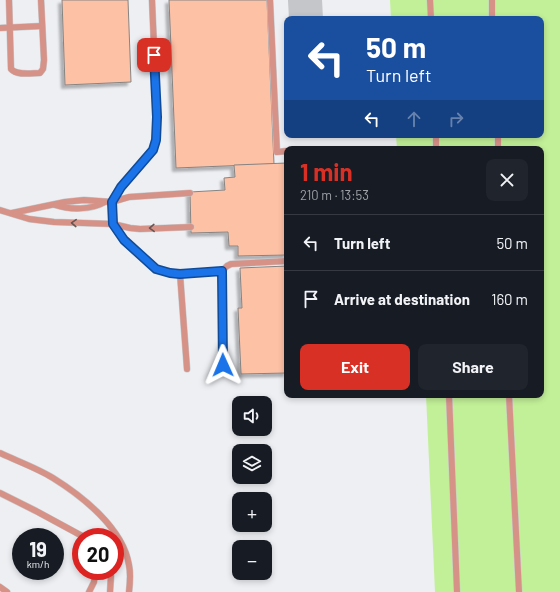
<!DOCTYPE html>
<meta charset="utf-8">
<style>
:root{--surface:#171b24;--page:#20242c;--text:#f1f3f6;--muted:#9ea1a6;--line:#363941;--accent:#d93025}
body{margin:0;font-family:Barlow,sans-serif;background:var(--page);color:var(--text);height:100vh;display:flex;flex-direction:column;font-size:15px;white-space:nowrap}
*{box-sizing:border-box;margin:0}
p{font-size:13px;color:var(--muted)}
.icon{flex:none;width:22px;height:22px;fill:none;stroke:currentColor;stroke-width:2;stroke-linecap:round;stroke-linejoin:round}
.map{position:relative;flex:1;overflow:hidden}
.panel{position:absolute;left:284px;top:146px;width:260px;height:252px;display:flex;flex-direction:column;background:var(--surface);border-radius:8px;box-shadow:0 2px 6px #0003}
.panel>*{flex:none}
.guide{position:absolute;left:284px;top:16px;width:260px;height:122px;border-radius:8px;box-shadow:0 2px 6px #0003;background:#1a4fa0;color:#fff;overflow:hidden}
.buttons{position:absolute;left:232px;top:396px;display:grid;gap:8px}
.buttons a{display:grid;place-items:center;width:40px;height:40px;border-radius:8px;background:var(--surface);box-shadow:0 2px 6px #0003;font-size:20px}
.speed{position:absolute;left:12px;top:528px;display:flex;gap:8px;font-size:20px;font-weight:700;text-align:center}
.speed>*{display:grid;place-content:center;width:52px;height:52px;border-radius:50%;background:var(--surface);box-shadow:0 2px 6px #0003;line-height:1}
.speed small{font-size:10px;font-weight:400}
.speed .limit{border:6px solid #d22;background:#fff;color:#111}
.pin{position:absolute;display:grid;place-items:center;width:34px;height:34px;color:#fff;margin:-17px;border-radius:8px;box-shadow:0 2px 6px #0006}
.me{position:absolute;width:44px;margin:-22px;rotate:359deg;stroke-linejoin:round;filter:drop-shadow(0 0 3px #0008)}
.turn{display:flex;align-items:center;gap:14px;height:84px;padding:0 16px;font-size:18px}
.turn .icon{width:52px;height:52px;stroke-width:2.5}
.turn b{display:block;font-size:28px;line-height:34px}
.lanes{display:flex;align-items:center;height:38px;padding:0 16px;background:#0003;justify-content:center;gap:20px;direction:ltr}
.lanes .off{opacity:.35}
.round{display:grid;place-items:center;flex:none;width:42px;height:42px;border-radius:8px;background:var(--page)}
.summary{display:flex;align-items:center;justify-content:space-between;height:68px;padding:0 16px}
h1{font-size:24px;font-weight:700;line-height:30px;color:var(--accent)}
.button{display:flex;gap:8px;margin-top:auto;padding:8px 16px}
.button a{flex:1;height:46px;border-radius:8px;background:var(--accent);color:#fff;font-size:16px;font-weight:700;line-height:46px;text-align:center}
.button a+a{background:var(--page);color:var(--text)}
ul{padding:0;list-style:none}
li{display:flex;align-items:center;gap:12px;height:56px;padding:0 16px;border-top:1px solid var(--line)}
li div{flex:1}
li b{display:block;font-size:15px}
li em{font-style:normal}
.map>svg:first-child{display:block}
.green{fill:#c2f098}
.lines{fill:none;stroke-linecap:round;stroke-linejoin:round}
.taxiway{stroke:#c4c6c9;stroke-width:34}
.building{fill:#fdc1a6;stroke:#888482;filter:url(#shadow)}
.service-casing{stroke:#c9cbce;stroke-width:7}
.service{stroke:#d79288;stroke-width:6}
.oneway{stroke:#685451}
.route-casing{stroke:#114b97;stroke-width:10}
.route{stroke:#1a73e8;stroke-width:7}
</style>
<div class="map">
<svg width="560" height="592" viewBox="0 0 560 592">
<defs>
<filter id="shadow"><feDropShadow dx="-3.5" dy="3.5" stdDeviation="1" flood-color="#0004"/></filter>
</defs>
<rect width="100%" height="100%" fill="#edeff3"/>
<path class="green" d="M 390,0 L 560,0 L 560,592 L 435,592 L 426,395 L 541,395 L 541,149 L 397,149 L 396,135 L 541,135 L 541,19 L 391,19 Z"/>
<g class="lines">
<path class="taxiway" d="M 305,0 L 306,19"/>
</g>
<g class="building">
<path d="M 62,0 L 128,0 L 131,82 L 65,85 Z"/>
<path d="M 169,0 L 267,0 L 274,164 L 176,168 Z"/>
<path d="M 287,163 L 287,255 L 238,256 L 238,246 L 229,246 L 228,232 L 191,233 L 190,192 L 225,190 L 224,178 L 235,177 L 234,165 Z"/>
<path d="M 287,266 L 287,373 L 241,374 L 238,308 L 242,308 L 240,268 Z"/>
</g>
<g class="lines">
<defs>
<g id="service">
<path d="M 9,0 L 11,69 C 17,76 32,73 40,73 L 43,69 L 44,60 L 41,0"/>
<path d="M 152,0 L 157,117 L 156,140 L 153,150 L 121,187 L 112,202 L 113,224 L 124,240 L 156,269 L 163,272 L 180,274 L 222,271 L 227,266 L 231,264 L 287,261"/>
<path d="M 270,0 L 277,152 L 287,151"/>
<path d="M 430,0 L 431,19"/>
<path d="M 492,0 L 492,19"/>
<path d="M 0,28 L 42,26"/>
<path d="M 436,135 L 436,149"/>
<path d="M 498,135 L 498,149"/>
<path d="M 55,205 C 70,210 91,210 105,202"/>
<path d="M 0,210 L 29,219 L 54,222 L 113,224 L 130,228 L 140,229 L 191,227"/>
<path d="M 12,213 L 65,202 L 84,200 L 112,202 L 129,197 L 190,193"/>
<path d="M 222,271 L 223,365"/>
<path d="M 180,274 L 187,369"/>
<path d="M 449,395 L 457,592"/>
<path d="M 509,395 L 519,592"/>
<path d="M 0,453 C 17,461 37,468 53,478 C 82,496 123,528 129,565 C 131,574 130,583 129,592"/>
<path d="M 0,493 L 36,511 L 84,537"/>
<path d="M 110,571 L 111,576 L 110,592"/>
<path d="M 0,587 L 7,592"/>
<path d="M 89,592 L 94,582 L 95,571"/>
</g>
</defs>
<use href="#service" class="service-casing"/>
<use href="#service" class="service"/>
</g>
<defs><path id="oneway-chevron" d="M-2-3.5L2.5 0L-2 3.5" fill="none" stroke-width="1.6" stroke-linecap="round" stroke-linejoin="round"/></defs>
<g class="oneway">
<use href="#oneway-chevron" transform="translate(74 223) rotate(-177)"/>
<use href="#oneway-chevron" transform="translate(152 228) rotate(178)"/>
</g>
<g class="lines">
<defs>
<path id="route" d="M 154,55 L 157,117 L 156,140 L 153,150 L 121,187 L 112,202 L 113,224 L 124,240 L 156,269 L 170,273 L 180,274 L 222,271 L 223,365"/>
</defs>
<use href="#route" class="route-casing"/>
<use href="#route" class="route"/>
</g>
</svg>
<div class="buttons">
<a><svg class="icon" aria-label="sound" viewBox="0 0 24 24"><path d="M4 9h4l5-4v14l-5-4H4zM17 9q2 3 0 6"/></svg></a>
<a><svg class="icon" aria-label="layers" viewBox="0 0 24 24"><path d="M12 4l9 5-9 5-9-5zM3 14l9 5 9-5"/></svg></a>
<a>+</a>
<a>−</a>
</div>
<div class="speed"><div>19<small>km/h</small></div><div class="limit">20</div></div>
<div class="pin" style="left:154px;top:55px;background:#d93025"><svg class="icon" aria-label="arrive" viewBox="0 0 24 24"><path d="M6 21V4h12l-3 4 3 4H6"/></svg></div>
<svg class="me" style="left:223px;top:365px" viewBox="-20 -20 40 40"><path d="M0-17L14 15 0 8-14 15z" fill="#1a73e8" stroke="#fff" stroke-width="4"/></svg>
<div class="guide">
<div class="turn"><svg class="icon" aria-label="left" viewBox="0 0 24 24"><path d="M17 20v-9H6M10 6l-5 5 5 5"/></svg><div><b>50 m</b>Turn left</div></div>
<div class="lanes"><svg class="icon" aria-label="left" viewBox="0 0 24 24"><path d="M17 20v-9H6M10 6l-5 5 5 5"/></svg><svg class="icon off" aria-label="ahead" viewBox="0 0 24 24"><path d="M12 20V5M6 11l6-6 6 6"/></svg><svg class="icon off" aria-label="right" viewBox="0 0 24 24"><path d="M7 20v-9h11M14 6l5 5-5 5"/></svg></div>
</div>
<section class="panel">
<div class="summary"><div><h1>1 min</h1><p>210 m · 13:53</p></div><a class="round"><svg class="icon" aria-label="close" viewBox="0 0 24 24"><path d="M6 6l12 12M18 6L6 18"/></svg></a></div>
<ul>
<li><svg class="icon" aria-label="left" viewBox="0 0 24 24"><path d="M17 20v-9H6M10 6l-5 5 5 5"/></svg><div><b>Turn left</b></div><em>50 m</em></li>
<li><svg class="icon" aria-label="arrive" viewBox="0 0 24 24"><path d="M6 21V4h12l-3 4 3 4H6"/></svg><div><b>Arrive at destination</b></div><em>160 m</em></li>
</ul>
<div class="button"><a>Exit</a><a>Share</a></div>
</section>
</div>
